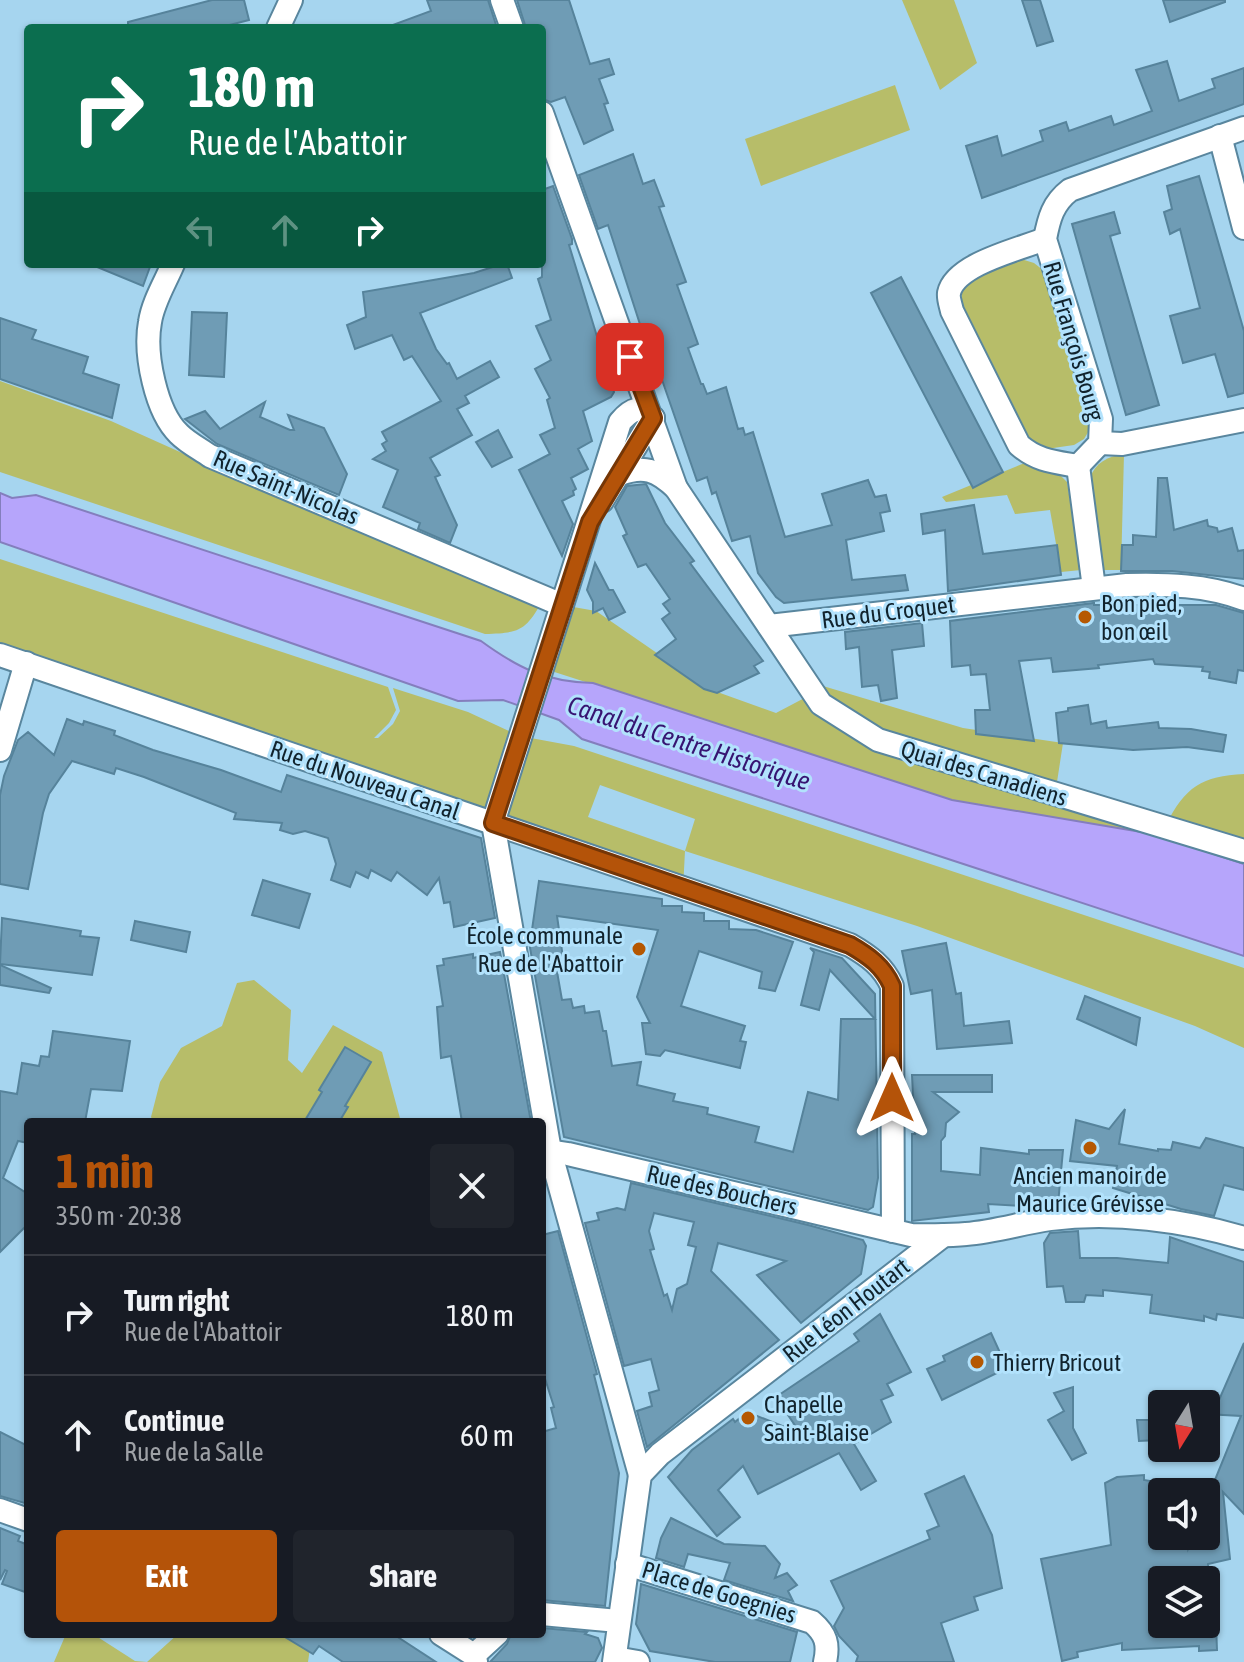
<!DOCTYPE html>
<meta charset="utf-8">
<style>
:root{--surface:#171b24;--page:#20242c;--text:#f1f3f6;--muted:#9ea1a6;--line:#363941;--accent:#b45309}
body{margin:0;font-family:"Asap Condensed",sans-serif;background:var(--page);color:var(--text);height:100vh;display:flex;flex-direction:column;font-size:30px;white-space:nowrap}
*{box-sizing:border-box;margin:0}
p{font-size:26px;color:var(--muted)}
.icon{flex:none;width:44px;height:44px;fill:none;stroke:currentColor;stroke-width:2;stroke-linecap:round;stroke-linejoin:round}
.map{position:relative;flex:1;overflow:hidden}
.panel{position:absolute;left:24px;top:1118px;width:522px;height:520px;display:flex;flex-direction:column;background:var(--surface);border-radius:8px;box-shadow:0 2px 6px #0004}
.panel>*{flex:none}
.banner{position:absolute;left:24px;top:24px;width:522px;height:244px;border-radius:8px;box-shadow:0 2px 6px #0004;background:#0b6e4f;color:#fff;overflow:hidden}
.needle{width:52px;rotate:191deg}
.buttons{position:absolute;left:1148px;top:1390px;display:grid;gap:16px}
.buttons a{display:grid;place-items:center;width:72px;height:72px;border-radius:8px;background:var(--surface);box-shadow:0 2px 6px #0004;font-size:40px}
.pin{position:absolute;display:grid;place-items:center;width:68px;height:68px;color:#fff;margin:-34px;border-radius:16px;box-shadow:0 4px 12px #0006}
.me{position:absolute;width:88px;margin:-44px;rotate:0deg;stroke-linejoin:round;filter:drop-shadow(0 0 6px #0008)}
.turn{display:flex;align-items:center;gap:28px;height:168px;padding:0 32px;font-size:36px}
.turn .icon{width:104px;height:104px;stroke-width:2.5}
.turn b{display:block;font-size:56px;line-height:68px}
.lanes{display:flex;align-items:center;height:76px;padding:0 32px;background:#0003;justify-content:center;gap:40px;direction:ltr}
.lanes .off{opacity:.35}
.round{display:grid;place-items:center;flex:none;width:84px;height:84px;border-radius:8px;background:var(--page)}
.overview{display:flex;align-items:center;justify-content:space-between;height:136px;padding:0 32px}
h1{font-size:48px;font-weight:700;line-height:60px;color:var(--accent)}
.primary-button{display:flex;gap:16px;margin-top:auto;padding:16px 32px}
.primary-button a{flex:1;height:92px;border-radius:8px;background:var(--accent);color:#fff;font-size:32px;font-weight:700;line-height:92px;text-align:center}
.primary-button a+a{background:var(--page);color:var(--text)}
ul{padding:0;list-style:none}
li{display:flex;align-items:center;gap:24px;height:120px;padding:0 32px;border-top:2px solid var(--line)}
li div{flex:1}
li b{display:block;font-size:30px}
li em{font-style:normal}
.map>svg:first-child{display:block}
.green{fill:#b7bd69;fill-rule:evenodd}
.water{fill:#b6a5fb;stroke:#847ebd;stroke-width:2}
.building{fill:#6f9cb5;stroke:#56839b;stroke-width:2;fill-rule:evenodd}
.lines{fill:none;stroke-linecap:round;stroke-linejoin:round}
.minor-casing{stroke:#59869e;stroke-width:26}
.minor{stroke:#fff;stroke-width:22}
.route-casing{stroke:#753606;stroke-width:20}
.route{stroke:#b45309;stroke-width:14}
.poi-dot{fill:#b55802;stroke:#b2e2fc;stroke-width:3}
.labels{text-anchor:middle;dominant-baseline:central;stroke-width:6;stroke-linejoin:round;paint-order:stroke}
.street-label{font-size:24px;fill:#11232d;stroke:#b2e2fc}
.poi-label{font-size:24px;fill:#11232d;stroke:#b2e2fc;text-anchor:start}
.water-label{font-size:26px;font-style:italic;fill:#371472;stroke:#b2e2fc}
</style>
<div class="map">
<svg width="1244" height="1662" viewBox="0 0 1244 1662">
<rect width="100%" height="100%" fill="#a6d5ef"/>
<g class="green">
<path d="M 902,0 L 954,0 L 977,63 L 940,90 Z"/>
<path d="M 895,85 L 910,130 L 761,186 L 745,139 Z"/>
<path d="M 1021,259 L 1034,263 L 1048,274 L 1091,409 L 1090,429 L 1084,439 L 1074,445 L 1046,449 L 1027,440 L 963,311 C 961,299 960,290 968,280 Z"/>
<path d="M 0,381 L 111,421 L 200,461 L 544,598 C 526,630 522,633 485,634 L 0,472 Z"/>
<path d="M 1124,454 L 1121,570 L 1099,570 L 1090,478 C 1095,463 1108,456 1124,454 Z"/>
<path d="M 1027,462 L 1060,475 L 1067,482 L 1081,570 L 1061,572 L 1050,510 L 1015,514 L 1007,495 L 946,502 L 942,497 Z"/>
<path d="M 0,559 L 388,687 L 396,710 L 389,723 L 374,738 L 378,738 L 393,724 L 400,711 L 393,688 L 468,712 L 520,736 L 574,746 L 1244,968 L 1244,1048 L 1195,1026 L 917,926 L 685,851 L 683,889 L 0,655 ZM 600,785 L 695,819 L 685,851 L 588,817 Z"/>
<path d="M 562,605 L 596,611 L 709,689 L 776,713 L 812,694 L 803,680 L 963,728 L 1063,743 L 1055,795 L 1166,825 C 1185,787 1202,776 1244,774 L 1244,851 L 952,800 L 542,668 Z"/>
<path d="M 254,980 L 291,1010 L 288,1060 L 302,1073 L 333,1025 L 382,1052 L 401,1122 L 154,1122 L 151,1117 L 160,1082 L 181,1048 L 222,1026 L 237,983 Z"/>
<path d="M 66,1634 L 93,1634 L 135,1661 L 147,1662 L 178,1634 L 287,1634 L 310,1648 L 308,1662 L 54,1662 Z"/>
</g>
<path class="water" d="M 0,493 L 12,498 L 36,495 L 481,641 C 518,668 546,682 593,683 L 952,800 L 1153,834 L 1244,864 L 1244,956 L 582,739 L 559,720 L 503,700 L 458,701 L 0,542 Z"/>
<g class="building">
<path d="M 212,0 L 244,0 L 249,20 L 218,28 L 128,28 L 128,22 Z"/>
<path d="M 427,0 L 488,0 L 497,28 L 391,28 L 390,26 L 431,11 Z"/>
<path d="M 517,0 L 569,0 L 590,64 L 609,59 L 614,74 L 599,79 L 608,103 L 604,104 L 613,130 L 584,144 L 565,97 L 551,102 L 542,99 L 542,28 L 526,28 Z"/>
<path d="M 1022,0 L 1040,0 L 1053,41 L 1037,46 Z"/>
<path d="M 1163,0 L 1225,0 L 1225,2 L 1170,22 Z"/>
<path d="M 1167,61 L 1179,101 L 1215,88 L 1212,79 L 1244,68 L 1244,104 L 982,198 L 966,146 L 997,136 L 1002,156 L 1043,141 L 1040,131 L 1066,122 L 1069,131 L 1111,116 L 1114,125 L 1152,111 L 1136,70 Z"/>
<path d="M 633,154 L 643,184 L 654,180 L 664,206 L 659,207 L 686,282 L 677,285 L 698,344 L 688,348 L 701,384 L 703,384 L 707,394 L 726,387 L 738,429 L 743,428 L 745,435 L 753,432 L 785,537 L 832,525 L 822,494 L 868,480 L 875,497 L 886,495 L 890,511 L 880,513 L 884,531 L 846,540 L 852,580 L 905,575 L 908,590 L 784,603 L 776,597 L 758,573 L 750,536 L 732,541 L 716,492 L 712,494 L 707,477 L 697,481 L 650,345 L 647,346 L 608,225 L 598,229 L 579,175 Z"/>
<path d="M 1199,176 L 1244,331 L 1244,393 L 1228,397 L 1215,354 L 1183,363 L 1170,316 L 1200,308 L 1180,229 L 1170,234 L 1164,212 L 1172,209 L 1167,186 Z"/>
<path d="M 553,186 L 572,239 L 572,244 L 569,245 L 614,392 L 611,397 L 583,411 L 592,441 L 578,449 L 588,469 L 571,478 L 576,489 L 573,491 L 574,495 L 562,501 L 573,524 L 562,556 L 519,470 L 550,454 L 540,435 L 555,428 L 547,400 L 550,398 L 535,369 L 551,360 L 536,326 L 551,320 L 538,279 L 542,277 L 542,190 Z"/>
<path d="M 1114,212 L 1120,233 L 1110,236 L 1159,405 L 1126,415 L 1072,224 Z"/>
<path d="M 90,264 L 151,264 L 143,286 Z"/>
<path d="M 502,264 L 507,264 L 512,278 L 420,313 L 436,349 L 447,364 L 449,363 L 457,379 L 490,361 L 499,377 L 465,396 L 469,403 L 457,409 L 472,435 L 430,458 L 440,475 L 435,477 L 457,525 L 450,543 L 418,529 L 420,523 L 383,507 L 398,470 L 373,459 L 386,451 L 382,444 L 387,441 L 382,432 L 441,401 L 412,356 L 404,360 L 392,335 L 355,349 L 347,325 L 366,317 L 363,292 L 474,273 Z"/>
<path d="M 901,277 L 1003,472 L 973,488 L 871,293 Z"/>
<path d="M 192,312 L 227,313 L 224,377 L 189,375 Z"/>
<path d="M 0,318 L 36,330 L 32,339 L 88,357 L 83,373 L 119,385 L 112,418 L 0,379 Z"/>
<path d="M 265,402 L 260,417 L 290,430 L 294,430 L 288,415 L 324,428 L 347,474 L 339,495 L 217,444 L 185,419 L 205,411 L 220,429 Z"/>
<path d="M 498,430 L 512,457 L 492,467 L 476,442 Z"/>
<path d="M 1158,478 L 1167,478 L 1174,530 L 1207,520 L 1208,526 L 1217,528 L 1218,532 L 1232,528 L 1238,551 L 1244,550 L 1244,579 L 1172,571 L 1121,571 L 1122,545 L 1133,545 L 1133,535 L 1156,537 Z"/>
<path d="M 646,484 L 665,523 L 694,561 L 690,563 L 763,661 L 754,666 L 759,673 L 717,693 L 704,689 L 655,655 L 676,639 L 662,619 L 670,613 L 663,604 L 670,599 L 646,564 L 638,567 L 623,536 L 627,534 L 615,507 L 627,486 Z"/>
<path d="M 974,505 L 983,554 L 1057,545 L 1061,575 L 948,591 L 945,530 L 923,534 L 921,514 Z"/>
<path d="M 595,563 L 609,590 L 613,590 L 625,612 L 609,620 L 603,608 L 593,613 L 593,602 L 587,590 Z"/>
<path d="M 1094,603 L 1094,605 L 1216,605 L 1244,613 L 1244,671 L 1238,670 L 1236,683 L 1209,678 L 1210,672 L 1202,671 L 1203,667 L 1155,664 L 1153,659 L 1098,665 L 1099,668 L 1053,672 L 1051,658 L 1019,661 L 1034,741 L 976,734 L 975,710 L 990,710 L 986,674 L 971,675 L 970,665 L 952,667 L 950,621 Z"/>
<path d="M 922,623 L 924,646 L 892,650 L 897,698 L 881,701 L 878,685 L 862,687 L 859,647 L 846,649 L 845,632 Z"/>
<path d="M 1088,705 L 1091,724 L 1106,721 L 1107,728 L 1158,722 L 1159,728 L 1191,729 L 1226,735 L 1223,752 L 1187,747 L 1133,750 L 1059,743 L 1056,713 L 1068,711 L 1068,708 Z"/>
<path d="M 67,719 L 83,725 L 84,721 L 115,731 L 114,735 L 153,750 L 221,770 L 281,792 L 287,775 L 481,838 L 495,918 L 454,927 L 450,902 L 444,903 L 439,878 L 427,895 L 397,872 L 391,881 L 371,870 L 368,878 L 356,872 L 350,887 L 331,880 L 336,864 L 328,838 L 305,831 L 293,834 L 280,830 L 282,823 L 234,819 L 236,813 L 144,777 L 116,768 L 114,774 L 72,761 L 49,794 L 43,813 L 28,889 L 0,884 L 0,795 L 4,776 L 18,740 L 28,732 L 54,755 Z"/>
<path d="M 263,880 L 310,894 L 299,928 L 252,915 Z"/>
<path d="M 539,881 L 662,899 L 662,906 L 682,906 L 682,912 L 704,913 L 704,921 L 729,921 L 729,929 L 756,930 L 793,942 L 775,991 L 759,988 L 762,972 L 699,951 L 681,1006 L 745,1026 L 740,1041 L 746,1042 L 740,1068 L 665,1050 L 660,1056 L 646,1054 L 642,1023 L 650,1023 L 637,997 L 658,930 L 557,916 L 564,965 L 556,966 L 562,1000 L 571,999 L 573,1008 L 584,1006 L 585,1013 L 599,1011 L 603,1031 L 606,1031 L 612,1066 L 641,1062 L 637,1085 L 675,1094 L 673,1101 L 708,1108 L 707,1114 L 759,1127 L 755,1142 L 793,1152 L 808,1092 L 838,1100 L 841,1019 L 875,1019 L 830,970 L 819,1010 L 801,1005 L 814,952 L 810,948 L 842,958 L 875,994 L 878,1178 L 873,1207 L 868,1210 L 564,1137 L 527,931 L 532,930 Z"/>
<path d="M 2,918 L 81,931 L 80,936 L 99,938 L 92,975 L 0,964 Z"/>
<path d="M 135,921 L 190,932 L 186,952 L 131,940 Z"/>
<path d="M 946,943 L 956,994 L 961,993 L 964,1026 L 1009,1021 L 1012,1043 L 937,1049 L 932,990 L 911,994 L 902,951 Z"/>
<path d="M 500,952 L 531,1122 L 462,1122 L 451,1056 L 441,1058 L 437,1007 L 443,1006 L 437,966 L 444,965 L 443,959 L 473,954 L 473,958 Z"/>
<path d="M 0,965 L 51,988 L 49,993 L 0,985 Z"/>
<path d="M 1085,996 L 1140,1018 L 1136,1045 L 1077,1019 Z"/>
<path d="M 53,1031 L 130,1041 L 122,1091 L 91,1089 L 85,1122 L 28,1119 L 28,1143 L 18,1141 L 3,1178 L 28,1194 L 28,1224 L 0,1252 L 0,1091 L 17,1094 L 22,1063 L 39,1066 L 41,1056 L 49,1057 Z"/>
<path d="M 345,1047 L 371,1062 L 345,1106 L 348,1107 L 339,1122 L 304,1122 L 322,1092 L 319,1090 Z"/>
<path d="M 912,1075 L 992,1075 L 992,1092 L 933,1092 L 959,1112 L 946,1123 L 945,1136 L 941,1141 L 941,1171 L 980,1175 L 981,1148 L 1029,1154 L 1029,1150 L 1063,1150 L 1058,1204 L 1038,1207 L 988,1204 L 989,1212 L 912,1221 L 912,1134 L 915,1134 Z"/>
<path d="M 1125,1109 L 1119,1144 L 1158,1151 L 1158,1149 L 1171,1150 L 1173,1142 L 1200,1148 L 1206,1138 L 1244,1148 L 1244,1190 L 1224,1185 L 1214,1216 L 1181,1209 L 1113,1188 L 1117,1166 L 1070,1161 L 1076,1120 L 1109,1129 Z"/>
<path d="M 631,1183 L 808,1225 L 863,1240 L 866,1246 L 861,1274 L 801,1323 L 757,1275 L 786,1261 L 718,1243 L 711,1271 L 779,1340 L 647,1447 L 637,1411 L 652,1406 L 649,1393 L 659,1390 L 651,1359 L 624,1366 L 585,1223 L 599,1220 L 597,1213 L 617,1208 L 625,1210 ZM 654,1213 L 694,1222 L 688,1245 L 696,1247 L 687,1284 L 677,1289 L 672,1310 L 667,1294 L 664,1296 L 650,1250 L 654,1249 L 649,1231 Z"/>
<path d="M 558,1231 L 597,1374 L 594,1375 L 619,1473 L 605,1606 L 542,1600 L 542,1432 L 556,1428 L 551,1408 L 554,1407 L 542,1369 L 542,1235 Z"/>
<path d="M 1078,1231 L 1080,1258 L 1117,1258 L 1168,1263 L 1170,1237 L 1244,1262 L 1244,1318 L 1217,1314 L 1216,1320 L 1204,1316 L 1204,1321 L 1150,1313 L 1152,1295 L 1103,1290 L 1103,1296 L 1086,1295 L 1084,1302 L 1066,1302 L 1063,1286 L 1047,1287 L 1044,1243 L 1050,1233 Z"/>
<path d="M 880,1314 L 911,1372 L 887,1384 L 893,1395 L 881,1400 L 891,1422 L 854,1444 L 876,1481 L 861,1490 L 839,1453 L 758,1494 L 743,1466 L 718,1490 L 740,1517 L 717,1536 L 668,1477 L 692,1450 L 733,1419 L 735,1422 L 747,1412 L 800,1433 L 776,1397 L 859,1341 L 854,1334 Z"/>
<path d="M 991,1333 L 1007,1368 L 942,1400 L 927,1369 L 945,1361 L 943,1356 Z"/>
<path d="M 1244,1343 L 1244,1514 L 1223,1492 L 1230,1559 L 1208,1564 L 1209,1580 L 1162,1580 L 1162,1624 L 1216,1624 L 1217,1650 L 1199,1651 L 1199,1646 L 1122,1650 L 1122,1643 L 1077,1652 L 1078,1657 L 1062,1661 L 1041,1559 L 1111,1545 L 1105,1483 L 1117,1477 L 1144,1475 L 1144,1480 L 1162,1483 L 1162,1536 L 1186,1536 L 1188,1549 L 1193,1536 L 1206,1536 L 1206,1502 L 1241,1416 L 1206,1414 L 1206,1407 L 1210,1396 L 1219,1400 Z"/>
<path d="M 1073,1387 L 1073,1428 L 1086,1453 L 1072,1460 L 1048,1420 L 1064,1411 L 1054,1393 Z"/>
<path d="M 1137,1420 L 1156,1420 L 1158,1440 L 1139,1441 Z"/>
<path d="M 0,1432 L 28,1446 L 28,1504 L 0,1496 Z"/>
<path d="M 964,1476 L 992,1535 L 1002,1588 L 974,1597 L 978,1610 L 941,1623 L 954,1662 L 856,1662 L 858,1656 L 839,1636 L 834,1626 L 844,1608 L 831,1581 L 930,1539 L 927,1531 L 939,1526 L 925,1494 Z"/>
<path d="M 671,1518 L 724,1544 L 765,1546 L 780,1564 L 775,1578 L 787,1573 L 797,1585 L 788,1591 L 793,1601 L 724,1580 L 730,1563 L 688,1554 L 684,1567 L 656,1558 L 661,1538 Z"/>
<path d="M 0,1528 L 20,1536 L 18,1541 L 28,1545 L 28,1593 L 2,1584 L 7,1571 L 5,1570 L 0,1580 Z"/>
<path d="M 641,1584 L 797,1632 L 790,1662 L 715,1662 L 650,1651 L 636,1624 Z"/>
<path d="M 542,1628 L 587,1632 L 585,1634 L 598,1638 L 602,1648 L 595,1662 L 490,1662 L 507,1644 L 511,1634 L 542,1634 Z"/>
<path d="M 280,1634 L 393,1634 L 436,1662 L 343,1662 L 319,1646 L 313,1654 Z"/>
</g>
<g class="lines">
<defs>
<g id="minor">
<path d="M 502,0 L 512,28"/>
<path d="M 278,28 L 291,0"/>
<path d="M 542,113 L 676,488 L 821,704 L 878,740 L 1244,851"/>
<path d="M 1220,136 L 1244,228"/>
<path d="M 1045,239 C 1020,249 955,264 949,293 C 948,298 951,306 952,311 L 1019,445 C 1037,461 1055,462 1078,466"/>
<path d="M 173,264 C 165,283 153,302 150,322 C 144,354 156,412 179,434 C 188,443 200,449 210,456 L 562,605"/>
<path d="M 1100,443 L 1122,444 L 1244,420"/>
<path d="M 1078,466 L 1100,443 L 1101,419 L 1045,239 C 1049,218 1053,203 1070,190 L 1244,128"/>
<path d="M 1078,466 L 1094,588"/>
<path d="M 620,474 C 644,465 657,470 676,488"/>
<path d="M 602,501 L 653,418"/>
<path d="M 769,626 L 1127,585 C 1166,584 1207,585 1244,599"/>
<path d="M 0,655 L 850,945 C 869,956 883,966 892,986 L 893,1231"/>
<path d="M 0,750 L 26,663"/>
<path d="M 542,1150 L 568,1154 L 911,1235 C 929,1235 947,1236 966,1234 C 994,1232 1022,1223 1050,1219 C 1114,1211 1183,1220 1244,1238"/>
<path d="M 640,1475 L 550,1151 L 493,823 L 620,422 C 631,409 641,404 653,418"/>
<path d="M 0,1510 L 28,1520"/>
<path d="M 627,1564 L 812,1622 C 826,1634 829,1644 825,1662"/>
<path d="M 542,1614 L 618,1621"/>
<path d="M 441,1634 L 474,1655 L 476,1662"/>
<path d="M 474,1655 L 497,1634"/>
<path d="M 615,1658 L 638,1662"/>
<path d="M 614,1662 L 640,1475 L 660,1454 L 944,1235"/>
</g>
</defs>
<use href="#minor" class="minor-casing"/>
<use href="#minor" class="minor"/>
</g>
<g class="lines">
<defs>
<path id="route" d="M 630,357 L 653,418 L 590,522 L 493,823 L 850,945 C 869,956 883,966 892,986 L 892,1098"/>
</defs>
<use href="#route" class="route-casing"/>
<use href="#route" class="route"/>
</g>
<g class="poi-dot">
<circle cx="1085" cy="617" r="8"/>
<circle cx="639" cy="949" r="8"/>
<circle cx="1090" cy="1148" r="8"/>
<circle cx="977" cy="1362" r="8"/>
<circle cx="748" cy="1418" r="8"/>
</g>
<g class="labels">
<g class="street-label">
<text transform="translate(1074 341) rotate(74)">Rue François Bourg</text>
<text transform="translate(286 487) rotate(23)">Rue Saint-Nicolas</text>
<text transform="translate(888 612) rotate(-7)">Rue du Croquet</text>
<text transform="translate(984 773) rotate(17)">Quai des Canadiens</text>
<text transform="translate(365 780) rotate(19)">Rue du Nouveau Canal</text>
<text transform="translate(722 1190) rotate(13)">Rue des Bouchers</text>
<text transform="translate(846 1310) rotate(-38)">Rue Léon Houtart</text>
<text transform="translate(719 1592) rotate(17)">Place de Goegnies</text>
</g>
<g class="poi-label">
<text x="1101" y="603">Bon pied,<tspan x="1101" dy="28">bon œil</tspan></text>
<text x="623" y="935" text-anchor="end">École communale<tspan x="623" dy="28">Rue de l'Abattoir</tspan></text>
<text x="1090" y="1175" text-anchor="middle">Ancien manoir de<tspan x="1090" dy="28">Maurice Grévisse</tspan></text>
<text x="993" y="1362">Thierry Bricout</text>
<text x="764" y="1404">Chapelle<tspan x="764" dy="28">Saint-Blaise</tspan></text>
</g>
<g class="water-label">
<text transform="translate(689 743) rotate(18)">Canal du Centre Historique</text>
</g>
</g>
</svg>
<div class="buttons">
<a><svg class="needle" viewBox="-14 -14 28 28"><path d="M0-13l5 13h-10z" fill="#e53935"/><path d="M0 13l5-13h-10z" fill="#9ea1a6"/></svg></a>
<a><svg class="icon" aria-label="sound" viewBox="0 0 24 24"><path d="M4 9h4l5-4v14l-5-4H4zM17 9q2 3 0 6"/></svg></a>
<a><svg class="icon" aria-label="layers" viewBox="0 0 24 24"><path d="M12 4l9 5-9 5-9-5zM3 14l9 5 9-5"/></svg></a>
</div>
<div class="pin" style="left:630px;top:357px;background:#d93025"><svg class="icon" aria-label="arrive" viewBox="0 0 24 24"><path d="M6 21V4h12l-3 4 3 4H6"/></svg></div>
<svg class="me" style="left:892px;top:1098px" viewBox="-20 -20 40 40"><path d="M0-17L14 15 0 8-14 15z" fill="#b45309" stroke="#fff" stroke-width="4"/></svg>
<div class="banner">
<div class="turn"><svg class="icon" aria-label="right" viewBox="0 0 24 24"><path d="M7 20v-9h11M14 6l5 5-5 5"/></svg><div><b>180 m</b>Rue de l'Abattoir</div></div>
<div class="lanes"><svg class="icon off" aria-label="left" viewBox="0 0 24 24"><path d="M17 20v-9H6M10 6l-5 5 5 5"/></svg><svg class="icon off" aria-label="ahead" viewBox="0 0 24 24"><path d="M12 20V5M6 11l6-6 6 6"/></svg><svg class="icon" aria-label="right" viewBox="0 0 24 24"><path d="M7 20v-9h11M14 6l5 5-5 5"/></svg></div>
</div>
<section class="panel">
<div class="overview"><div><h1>1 min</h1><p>350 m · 20:38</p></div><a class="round"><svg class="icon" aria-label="close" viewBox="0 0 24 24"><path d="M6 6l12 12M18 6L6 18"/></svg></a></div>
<ul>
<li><svg class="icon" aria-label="right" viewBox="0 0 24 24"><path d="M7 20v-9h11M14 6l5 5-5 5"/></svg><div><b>Turn right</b><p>Rue de l'Abattoir</p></div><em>180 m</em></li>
<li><svg class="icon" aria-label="ahead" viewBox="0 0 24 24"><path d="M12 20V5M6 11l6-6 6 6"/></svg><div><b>Continue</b><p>Rue de la Salle</p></div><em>60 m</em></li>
</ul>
<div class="primary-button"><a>Exit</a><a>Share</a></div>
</section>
</div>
